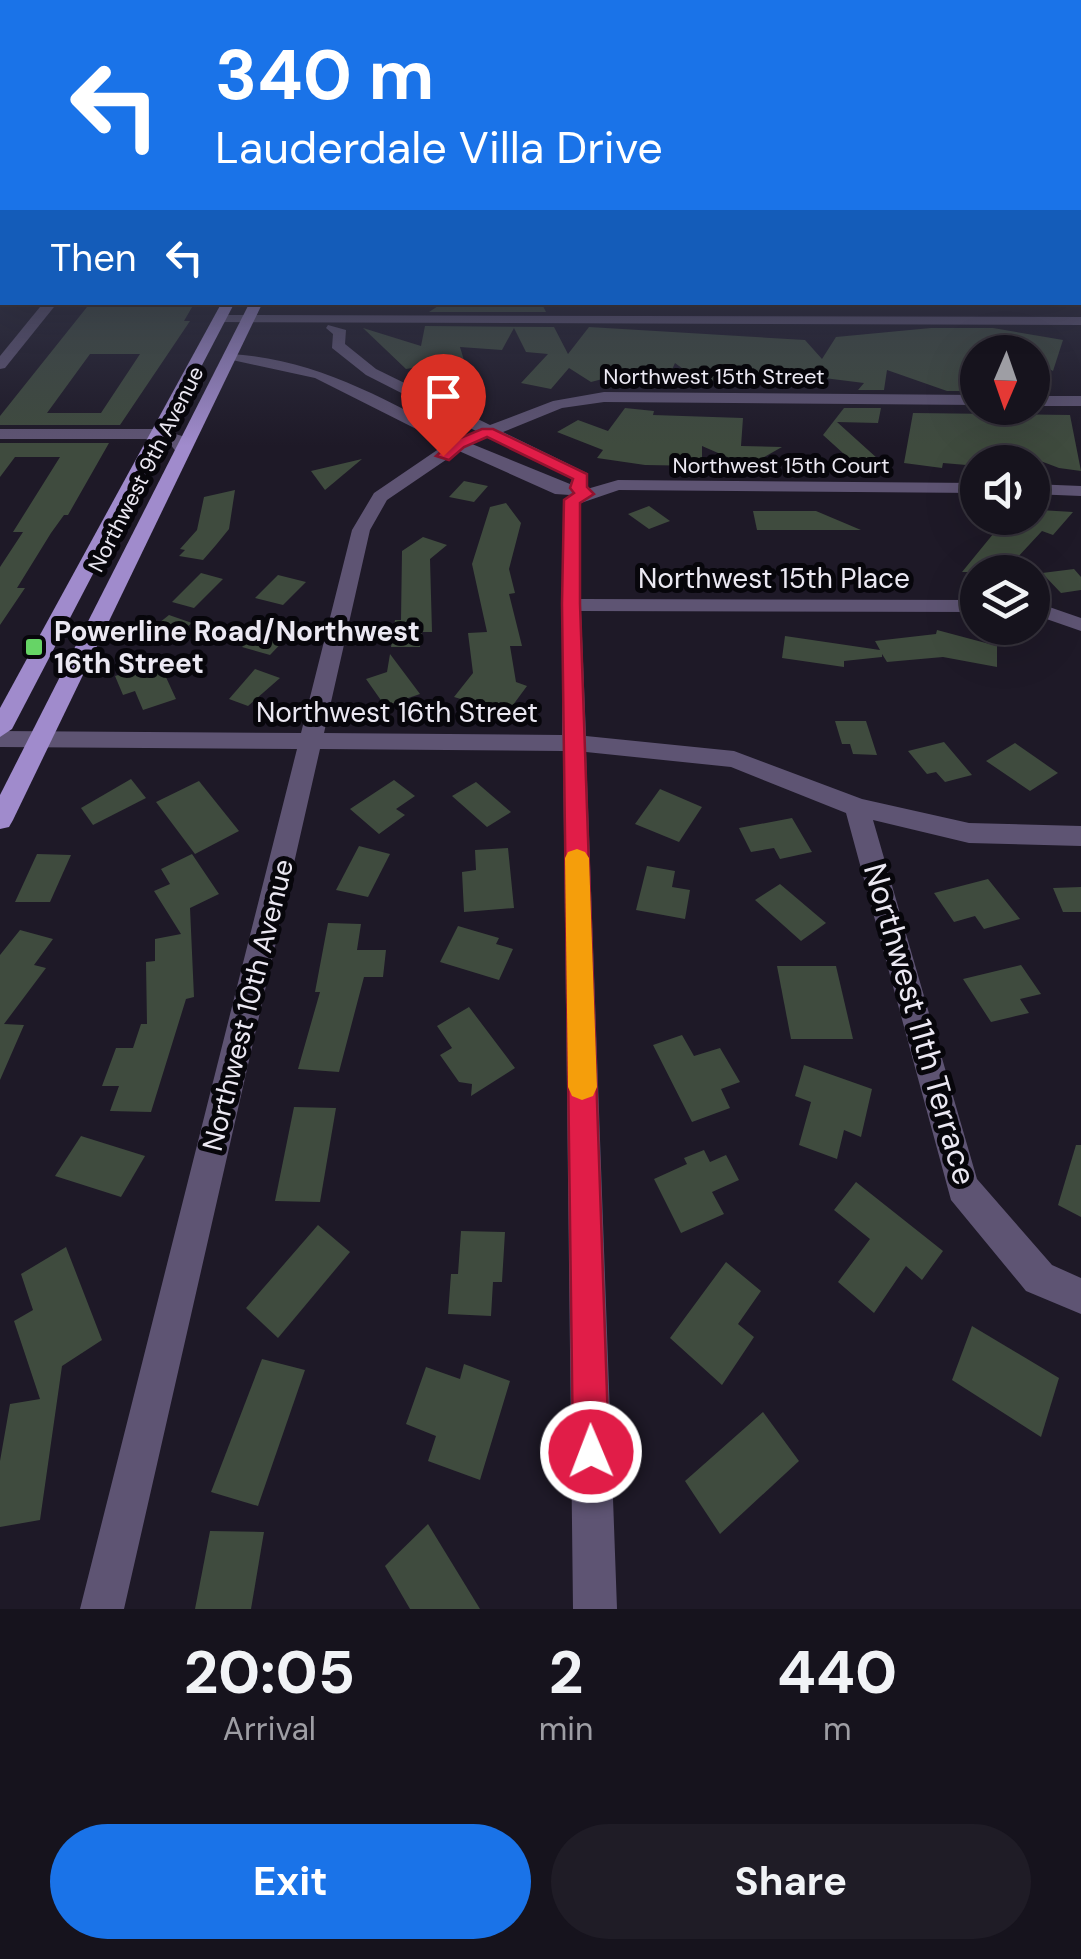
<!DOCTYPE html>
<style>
:root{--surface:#16131d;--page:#1f1c26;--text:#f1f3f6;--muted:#9e9ea4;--line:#35323b;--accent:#1a73e8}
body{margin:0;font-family:"DM Sans",sans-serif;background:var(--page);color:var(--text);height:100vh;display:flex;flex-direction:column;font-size:38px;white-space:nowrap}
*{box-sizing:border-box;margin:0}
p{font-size:32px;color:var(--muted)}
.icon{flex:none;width:55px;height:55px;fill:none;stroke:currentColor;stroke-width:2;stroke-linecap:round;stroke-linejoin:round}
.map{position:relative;height:1609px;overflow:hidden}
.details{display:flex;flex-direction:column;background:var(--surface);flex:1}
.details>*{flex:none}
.banner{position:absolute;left:0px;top:0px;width:1082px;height:305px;box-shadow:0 10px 40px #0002,0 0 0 2px var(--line);background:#1a73e8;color:#fff;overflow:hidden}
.needle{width:65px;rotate:182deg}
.buttons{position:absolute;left:960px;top:335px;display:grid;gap:20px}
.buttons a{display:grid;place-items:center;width:90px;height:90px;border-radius:50%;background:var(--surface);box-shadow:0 10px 40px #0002,0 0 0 2px var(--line);font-size:50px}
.pin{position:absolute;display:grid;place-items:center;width:85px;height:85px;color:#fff;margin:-102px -42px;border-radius:50% 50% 50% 0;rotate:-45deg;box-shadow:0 0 10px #0007}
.pin .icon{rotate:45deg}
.me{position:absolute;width:110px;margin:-55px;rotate:359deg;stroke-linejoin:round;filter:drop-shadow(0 0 8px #0008)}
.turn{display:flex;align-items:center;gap:35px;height:210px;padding:0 50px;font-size:45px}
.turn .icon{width:130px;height:130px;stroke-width:2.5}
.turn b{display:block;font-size:70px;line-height:85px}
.then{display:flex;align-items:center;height:95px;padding:0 50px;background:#0003;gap:20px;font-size:38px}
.eta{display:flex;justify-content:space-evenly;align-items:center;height:170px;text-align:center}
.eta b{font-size:60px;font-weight:700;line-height:70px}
.action{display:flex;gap:20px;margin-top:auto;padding:20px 50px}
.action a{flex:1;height:115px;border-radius:60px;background:var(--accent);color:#fff;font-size:40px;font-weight:700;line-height:115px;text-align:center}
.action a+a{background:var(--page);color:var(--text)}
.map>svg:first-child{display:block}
.building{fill:#3f4b3e;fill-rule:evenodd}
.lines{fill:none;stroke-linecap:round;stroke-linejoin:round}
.minor{fill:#5e5473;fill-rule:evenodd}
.major{fill:#a08bcc;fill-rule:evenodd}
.route{fill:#e11d48;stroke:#92132f;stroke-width:2.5}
.slow{fill:#f59e0b}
.poi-dot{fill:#66d466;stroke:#07060b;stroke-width:4}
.labels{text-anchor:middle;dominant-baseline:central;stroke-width:10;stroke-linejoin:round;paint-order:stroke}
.far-street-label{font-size:22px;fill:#ebe8f2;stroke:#07060b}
.street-label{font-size:28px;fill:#ebe8f2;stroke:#07060b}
.poi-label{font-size:28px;font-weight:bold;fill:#ebe8f2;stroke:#07060b;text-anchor:start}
.near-street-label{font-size:32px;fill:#ebe8f2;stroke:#07060b}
</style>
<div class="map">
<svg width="1081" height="1609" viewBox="0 0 1081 1609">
<rect width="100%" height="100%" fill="#1e1927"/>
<g class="building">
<path d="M 91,302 L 166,307 L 170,302 L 195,302 L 184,321 L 190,321 L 120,425 L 0,425 L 0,416 ZM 90,354 L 140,354 L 101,413 L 47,413 Z"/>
<path d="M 444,302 L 541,302 L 546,312 L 429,312 Z"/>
<path d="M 425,326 L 554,327 L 568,354 L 589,327 L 805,340 L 822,359 L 836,337 L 931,328 L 993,328 L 1063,340 L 1053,371 L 1032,360 L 1032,352 L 978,349 L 978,391 L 947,391 L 887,370 L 884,390 L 858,390 L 864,383 L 824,378 L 819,384 L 765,372 L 768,381 L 758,383 L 736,383 L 735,377 L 702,383 L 675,363 L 666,383 L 614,376 L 591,382 L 569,368 L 551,389 L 521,383 L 548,354 L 526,352 L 514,328 L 502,350 L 460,347 L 472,387 L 454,388 L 452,384 L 446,384 L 442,370 L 419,376 L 412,368 L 406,369 L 363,328 L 421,346 Z"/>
<path d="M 625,408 L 654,411 L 653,415 L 743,418 L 741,446 L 782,447 L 748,466 L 702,446 L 702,466 L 645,465 L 597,458 L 603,450 L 557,432 L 578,420 L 608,431 Z"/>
<path d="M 844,408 L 881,408 L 878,423 L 837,422 L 878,459 L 854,463 L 823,435 Z"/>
<path d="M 913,413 L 1070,415 L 1081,471 L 1059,468 L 1014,451 L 1017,462 L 978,462 L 978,466 L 943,463 L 942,468 L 904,463 Z"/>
<path d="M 0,443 L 109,443 L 68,515 L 64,515 L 51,533 L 17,588 L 25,588 L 0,625 L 0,567 L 23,532 L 13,532 L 60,457 L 15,457 L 0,477 Z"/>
<path d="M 362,459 L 325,490 L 311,471 Z"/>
<path d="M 464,481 L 488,486 L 474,502 L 449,497 Z"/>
<path d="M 235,490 L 229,529 L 216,545 L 203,560 L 179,556 L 185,550 L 180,549 L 197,530 L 204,497 Z"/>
<path d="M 506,503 L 521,523 L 509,569 L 515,593 L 509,594 L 522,646 L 510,646 L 516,682 L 527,686 L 513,705 L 500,702 L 494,709 L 454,697 L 473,673 L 468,633 L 487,632 L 472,564 L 490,507 Z"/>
<path d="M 649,506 L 670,521 L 649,529 L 628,514 Z"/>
<path d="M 1040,510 L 1073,512 L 1053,535 L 1042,531 L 1004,572 L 962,572 L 998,528 L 1010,531 L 1023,518 L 1034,518 Z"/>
<path d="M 753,511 L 816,511 L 861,530 L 757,530 Z"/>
<path d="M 423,537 L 447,545 L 430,559 L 432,632 L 422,632 L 420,647 L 391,647 L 395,620 L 401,620 L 402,551 Z"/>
<path d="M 1074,569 L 1081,577 L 1081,590 L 1061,593 L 1042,573 Z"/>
<path d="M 201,573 L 223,579 L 194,608 L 172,602 Z"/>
<path d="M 278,575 L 306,582 L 283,605 L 255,598 Z"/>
<path d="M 169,615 L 192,623 L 171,640 L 149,631 Z"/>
<path d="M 265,624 L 292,632 L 270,655 L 242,647 Z"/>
<path d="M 937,630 L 997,646 L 997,667 L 943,657 L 887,662 L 882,654 L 882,657 L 844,661 L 844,667 L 782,658 L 785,636 L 880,650 L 875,641 L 936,634 Z"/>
<path d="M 390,654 L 420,694 L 385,706 L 366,679 L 387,672 Z"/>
<path d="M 159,662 L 176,699 L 143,710 L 135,691 L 123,695 L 115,676 Z"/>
<path d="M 255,669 L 280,678 L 248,706 L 229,699 Z"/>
<path d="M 835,721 L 866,721 L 877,755 L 853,754 L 850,744 L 842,744 Z"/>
<path d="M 944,742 L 972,775 L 945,782 L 936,772 L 927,774 L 908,751 Z"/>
<path d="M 1015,743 L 1058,773 L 1030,791 L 986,761 Z"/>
<path d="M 131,779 L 146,798 L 93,825 L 81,808 Z"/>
<path d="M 394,780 L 415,796 L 396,809 L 405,815 L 379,834 L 350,809 Z"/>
<path d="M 199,781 L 239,831 L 195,854 L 156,802 Z"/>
<path d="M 476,782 L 511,812 L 487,827 L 452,796 Z"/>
<path d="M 660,789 L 702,807 L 679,842 L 635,824 Z"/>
<path d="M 792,818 L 812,852 L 780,859 L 774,848 L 751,852 L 739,828 Z"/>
<path d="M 359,846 L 390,854 L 368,897 L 336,890 Z"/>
<path d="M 508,848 L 514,908 L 464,912 L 462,872 L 476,870 L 475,850 Z"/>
<path d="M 37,854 L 71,855 L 50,902 L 15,902 Z"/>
<path d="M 192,854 L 219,894 L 190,908 L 194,997 L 186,999 L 151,1112 L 110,1111 L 119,1086 L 102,1086 L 116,1048 L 133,1048 L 141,1024 L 147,1024 L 146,962 L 155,961 L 155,939 L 181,934 L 154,891 L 170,884 L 161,869 Z"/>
<path d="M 647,866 L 675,871 L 672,887 L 690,890 L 685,919 L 636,910 Z"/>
<path d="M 988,879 L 1020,919 L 984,929 L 975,916 L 954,922 L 934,893 Z"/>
<path d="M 780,884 L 826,923 L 801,941 L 755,900 Z"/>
<path d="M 1081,887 L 1081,912 L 1063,912 L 1053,888 Z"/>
<path d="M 328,923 L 361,924 L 357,950 L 386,950 L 383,977 L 364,977 L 339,1072 L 298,1069 L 320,992 L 315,992 Z"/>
<path d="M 458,926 L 499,938 L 496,944 L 513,949 L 499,980 L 440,962 Z"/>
<path d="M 20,930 L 53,939 L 34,965 L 46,968 L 4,1024 L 24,1025 L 0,1080 L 0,955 Z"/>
<path d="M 1021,965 L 1041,994 L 1020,999 L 1029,1013 L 991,1022 L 963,979 Z"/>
<path d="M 777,966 L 836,966 L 853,1039 L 791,1039 Z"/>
<path d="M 469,1007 L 515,1068 L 471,1096 L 472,1084 L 459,1082 L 440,1055 L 452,1048 L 437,1026 Z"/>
<path d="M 682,1035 L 694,1056 L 720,1048 L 740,1082 L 721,1089 L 730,1108 L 692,1122 L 653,1045 Z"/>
<path d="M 804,1065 L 872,1089 L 861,1137 L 844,1130 L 837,1159 L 799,1145 L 811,1102 L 795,1096 Z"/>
<path d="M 294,1107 L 336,1108 L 320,1202 L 275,1201 Z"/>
<path d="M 81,1136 L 145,1156 L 121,1197 L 55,1176 Z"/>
<path d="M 1076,1145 L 1081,1145 L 1081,1217 L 1058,1205 Z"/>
<path d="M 704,1150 L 710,1162 L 726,1155 L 739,1180 L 712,1192 L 724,1214 L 681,1233 L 654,1179 L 687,1164 L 684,1158 Z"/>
<path d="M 856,1182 L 943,1251 L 922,1280 L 906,1266 L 874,1313 L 838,1282 L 870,1239 L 834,1210 Z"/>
<path d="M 318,1225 L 350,1252 L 278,1338 L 246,1308 Z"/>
<path d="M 461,1231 L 505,1232 L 502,1282 L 493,1282 L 491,1316 L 448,1314 L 451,1274 L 458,1274 Z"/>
<path d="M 66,1247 L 102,1340 L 62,1366 L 40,1520 L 0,1527 L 0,1461 L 10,1404 L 40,1399 L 14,1321 L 33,1310 L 21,1274 Z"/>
<path d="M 726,1262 L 761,1291 L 738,1324 L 754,1337 L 722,1385 L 670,1338 Z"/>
<path d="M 972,1326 L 1059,1378 L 1041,1437 L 952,1380 Z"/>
<path d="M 262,1359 L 305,1370 L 258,1506 L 211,1492 Z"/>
<path d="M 464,1364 L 510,1381 L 480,1480 L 428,1461 L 436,1436 L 406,1424 L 426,1367 L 460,1379 Z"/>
<path d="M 763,1412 L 799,1461 L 720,1534 L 685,1481 Z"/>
<path d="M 428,1524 L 480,1609 L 410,1609 L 385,1566 Z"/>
<path d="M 210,1531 L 264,1532 L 251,1609 L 195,1609 Z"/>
</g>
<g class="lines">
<g class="minor">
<rect x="1080" y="258" width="1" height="8"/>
<rect x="0" y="265" width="2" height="8"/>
<path d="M 44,302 L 58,302 L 5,368 L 0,369 L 0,356 Z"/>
<path d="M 220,315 L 1081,317 L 1081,325 L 215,322 L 213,319 Z"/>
<path d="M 328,325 L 346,330 L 345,344 L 376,369 L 490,425 L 553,401 L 604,392 L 978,395 L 978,405 L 604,402 L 562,408 L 503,432 L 587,473 L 587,489 L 618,480 L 978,483 L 978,493 L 619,490 L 581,503 L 581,599 L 978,600 L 978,612 L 581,611 L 586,736 L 734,751 L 862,799 L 969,823 L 1081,826 L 1081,846 L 969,843 L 873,820 L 977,1179 L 1052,1265 L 1081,1278 L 1081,1314 L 1026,1291 L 951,1200 L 846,813 L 731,767 L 586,752 L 617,1609 L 573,1609 L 563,751 L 320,749 L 124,1609 L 80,1609 L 297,749 L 0,747 L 0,731 L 301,733 L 352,530 L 374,493 L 446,444 L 315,378 L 223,358 L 230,354 C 316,359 384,399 459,438 L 476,431 L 366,375 L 332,348 L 333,334 L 326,328 ZM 489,437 L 572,479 L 570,484 L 472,444 ZM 459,451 L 555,494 L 570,495 L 563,500 L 562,735 L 324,733 L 370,530 L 387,500 Z"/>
<rect x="1032" y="396" width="49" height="10"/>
<path d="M 0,429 L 159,429 L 182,436 L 191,449 L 177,453 L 170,444 L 157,439 L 0,439 Z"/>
<path d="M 1032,484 L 1081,486 L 1081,496 L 1032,494 Z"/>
<path d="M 1032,601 L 1081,618 L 1081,631 L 1032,614 Z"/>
</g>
<g class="major">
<path d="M 222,302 L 235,302 L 12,729 L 0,737 L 0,708 Z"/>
<path d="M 250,302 L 263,302 L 13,820 L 9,827 L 0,829 L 0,795 Z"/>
</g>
</g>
<linearGradient id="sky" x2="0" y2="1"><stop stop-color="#100e15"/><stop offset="0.49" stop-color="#3b3e52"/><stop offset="1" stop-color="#3b3e52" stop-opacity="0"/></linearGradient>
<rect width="1081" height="446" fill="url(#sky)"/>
<path class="route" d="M 482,429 L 493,429 L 587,474 L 587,487 L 594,494 L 580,503 L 580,604 L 609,1452 L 604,1464 L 591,1470 L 578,1464 L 573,1452 L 562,604 L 564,500 L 574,493 L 570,488 L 573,479 L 487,437 L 464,447 L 449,460 L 436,456 L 453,441 Z"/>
<path class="slow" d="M 577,849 L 585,852 L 589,858 L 597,1087 L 593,1096 L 582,1100 L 572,1096 L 568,1087 L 565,858 L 568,852 Z"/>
<rect class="poi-dot" x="24" y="637" width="20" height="20" rx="5"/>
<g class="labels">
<g class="far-street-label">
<text x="714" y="376">Northwest 15th Street</text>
<text x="781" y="465">Northwest 15th Court</text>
<text transform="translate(146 469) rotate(-63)">Northwest 9th Avenue</text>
</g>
<g class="street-label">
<text x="774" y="578">Northwest 15th Place</text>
<text x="397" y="712">Northwest 16th Street</text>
<text transform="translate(248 1005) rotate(-76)">Northwest 10th Avenue</text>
</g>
<g class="poi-label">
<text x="54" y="631">Powerline Road/Northwest<tspan x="54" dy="32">16th Street</tspan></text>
</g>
<g class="near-street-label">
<text transform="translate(920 1024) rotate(74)">Northwest 11th Terrace</text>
</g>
</g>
</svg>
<div class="buttons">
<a><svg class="needle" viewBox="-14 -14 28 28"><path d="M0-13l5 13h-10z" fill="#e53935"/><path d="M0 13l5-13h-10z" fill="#9e9ea4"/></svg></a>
<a><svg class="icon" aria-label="sound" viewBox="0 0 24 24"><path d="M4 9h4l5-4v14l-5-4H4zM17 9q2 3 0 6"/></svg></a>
<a><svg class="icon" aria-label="layers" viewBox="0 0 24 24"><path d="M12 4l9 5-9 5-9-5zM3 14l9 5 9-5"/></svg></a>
</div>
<div class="pin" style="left:443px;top:456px;background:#d93025"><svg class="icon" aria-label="arrive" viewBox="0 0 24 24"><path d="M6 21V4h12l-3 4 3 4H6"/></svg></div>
<svg class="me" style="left:591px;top:1452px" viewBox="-20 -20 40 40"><circle r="17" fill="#e11d48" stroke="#fff" stroke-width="3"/><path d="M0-11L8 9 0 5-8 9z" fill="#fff"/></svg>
<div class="banner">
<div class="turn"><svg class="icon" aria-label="left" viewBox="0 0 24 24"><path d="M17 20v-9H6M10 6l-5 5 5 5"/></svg><div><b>340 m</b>Lauderdale Villa Drive</div></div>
<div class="then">Then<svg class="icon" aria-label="left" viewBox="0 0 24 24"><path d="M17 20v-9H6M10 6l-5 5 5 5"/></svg></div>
</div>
</div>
<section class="details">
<div class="eta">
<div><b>20:05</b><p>Arrival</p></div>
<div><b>2</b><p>min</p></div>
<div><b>440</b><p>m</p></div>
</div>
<div class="action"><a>Exit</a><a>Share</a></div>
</section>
